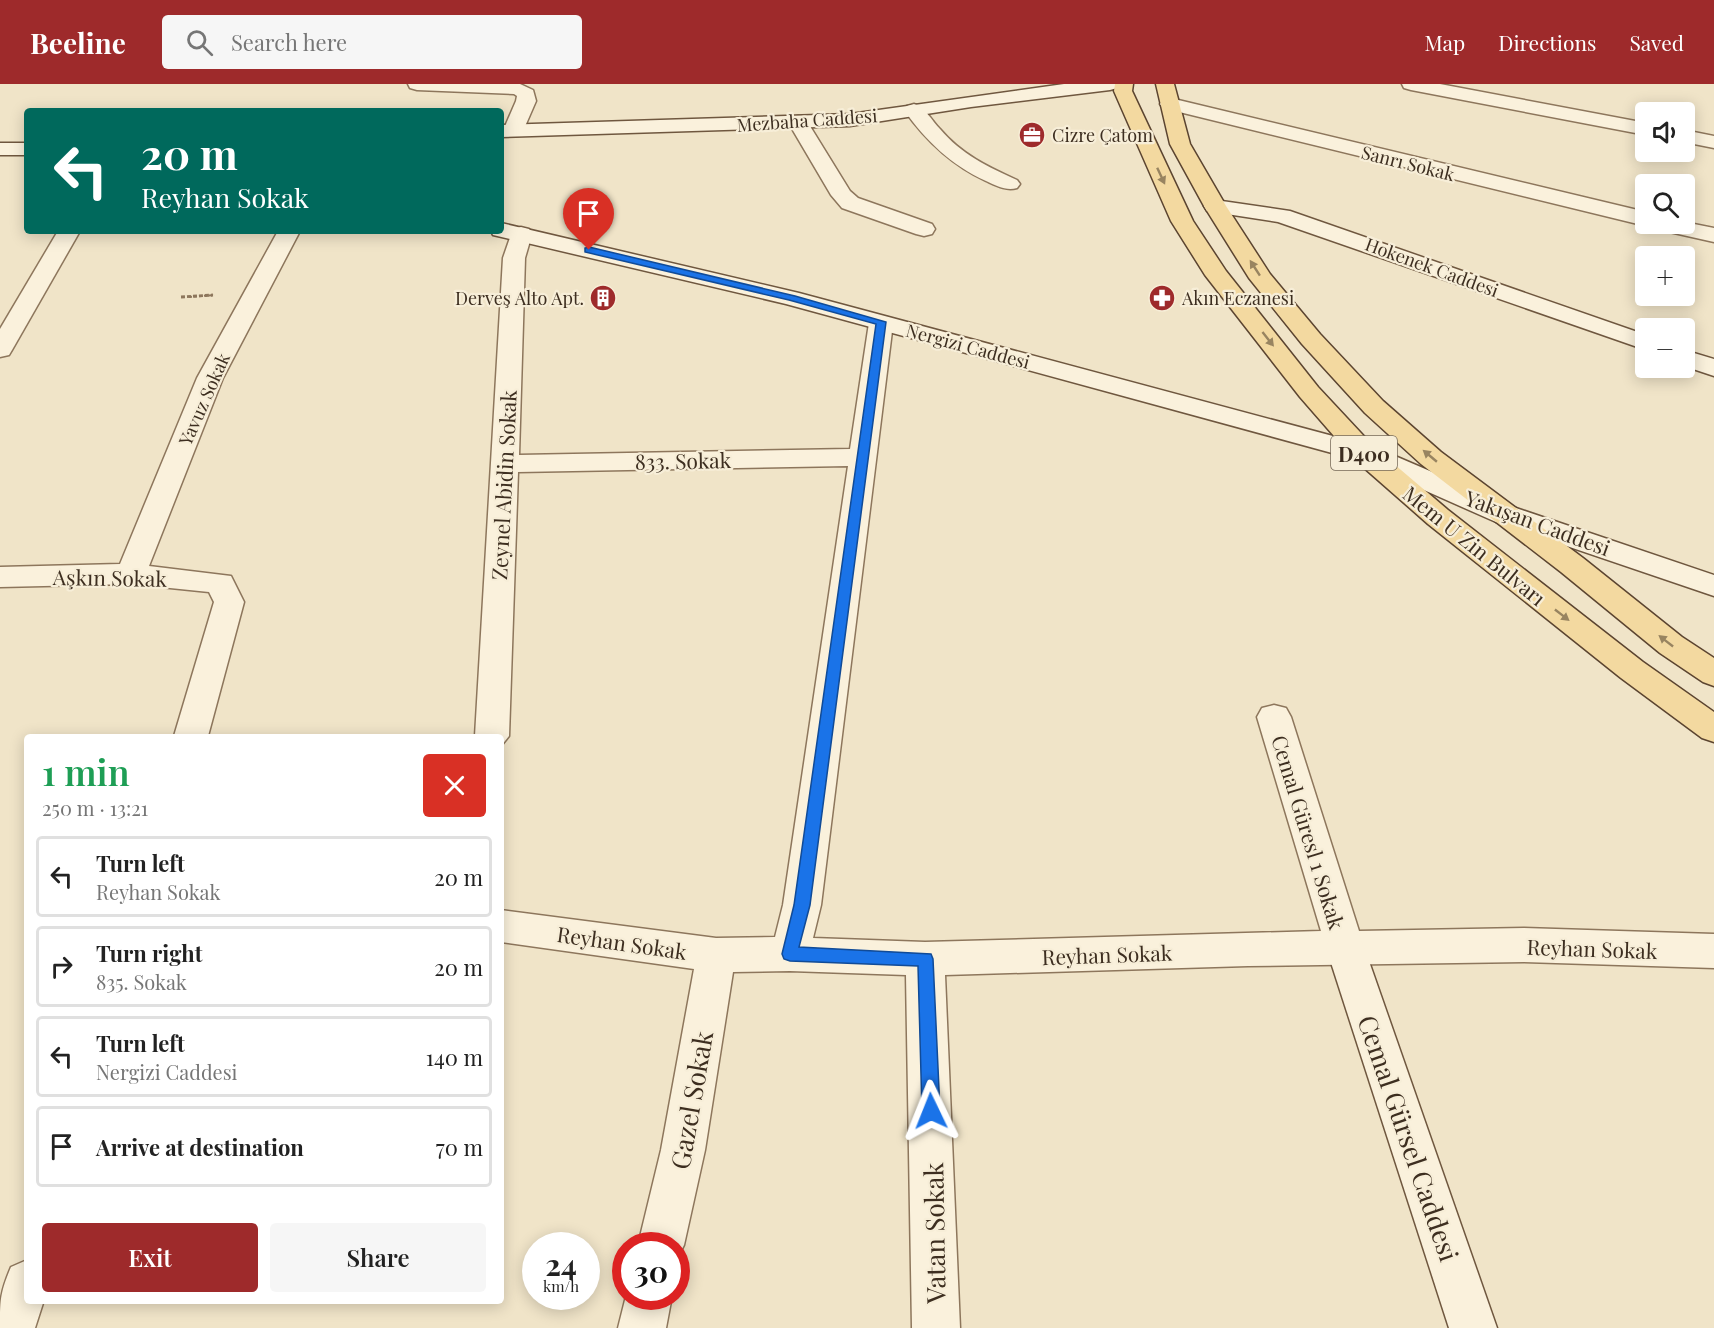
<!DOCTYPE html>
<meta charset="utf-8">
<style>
:root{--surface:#fff;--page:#f6f6f6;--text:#222;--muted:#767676;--line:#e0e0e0;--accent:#9e2a2b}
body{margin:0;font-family:"Playfair Display",serif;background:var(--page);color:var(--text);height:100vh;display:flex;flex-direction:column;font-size:22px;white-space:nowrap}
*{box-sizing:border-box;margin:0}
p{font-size:20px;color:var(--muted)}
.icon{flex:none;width:33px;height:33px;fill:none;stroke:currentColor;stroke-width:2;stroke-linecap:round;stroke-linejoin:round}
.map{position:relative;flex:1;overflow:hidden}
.panel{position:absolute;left:24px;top:650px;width:480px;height:570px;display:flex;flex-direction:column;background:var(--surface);border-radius:6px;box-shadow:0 3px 15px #0003}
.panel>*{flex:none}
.hud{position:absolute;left:24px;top:24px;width:480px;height:126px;border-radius:6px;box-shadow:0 3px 15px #0003;background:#00695c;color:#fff;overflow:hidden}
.fabs{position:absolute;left:1635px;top:18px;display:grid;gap:12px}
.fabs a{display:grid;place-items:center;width:60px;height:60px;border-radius:6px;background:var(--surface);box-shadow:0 3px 15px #0003;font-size:30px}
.speed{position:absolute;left:522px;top:1148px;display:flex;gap:12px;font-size:30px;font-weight:700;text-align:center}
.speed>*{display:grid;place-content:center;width:78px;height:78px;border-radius:50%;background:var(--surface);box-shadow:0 3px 15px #0003;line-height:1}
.speed small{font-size:15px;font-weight:400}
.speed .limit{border:9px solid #d22;background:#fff;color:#111}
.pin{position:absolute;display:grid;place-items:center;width:51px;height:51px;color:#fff;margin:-62px -26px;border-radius:50% 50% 50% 0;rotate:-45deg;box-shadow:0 0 6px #0007}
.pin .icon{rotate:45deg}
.me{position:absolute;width:66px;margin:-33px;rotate:358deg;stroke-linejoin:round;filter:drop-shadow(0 0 4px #0008)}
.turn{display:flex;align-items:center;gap:21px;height:126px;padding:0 18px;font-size:27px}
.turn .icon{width:78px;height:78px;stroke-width:2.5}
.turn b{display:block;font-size:42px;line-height:51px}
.round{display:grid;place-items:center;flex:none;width:63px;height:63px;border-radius:6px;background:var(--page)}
.overview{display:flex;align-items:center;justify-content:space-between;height:102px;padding:0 18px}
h1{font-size:36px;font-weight:600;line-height:45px;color:#1e9e55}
.primary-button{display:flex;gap:12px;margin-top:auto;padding:12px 18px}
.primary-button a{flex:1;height:69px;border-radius:6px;background:var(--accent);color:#fff;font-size:24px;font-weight:600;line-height:69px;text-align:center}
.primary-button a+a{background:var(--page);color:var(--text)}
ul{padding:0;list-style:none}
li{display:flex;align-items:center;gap:18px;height:81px;margin:0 12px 9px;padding:0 6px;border:3px solid var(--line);border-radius:6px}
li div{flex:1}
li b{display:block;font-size:22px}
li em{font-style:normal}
header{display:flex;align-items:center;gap:36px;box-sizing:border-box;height:84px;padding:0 30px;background:var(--accent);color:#fff}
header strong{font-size:28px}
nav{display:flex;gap:33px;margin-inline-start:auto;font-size:21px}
.search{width:420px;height:54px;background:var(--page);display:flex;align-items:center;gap:15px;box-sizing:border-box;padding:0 21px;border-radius:6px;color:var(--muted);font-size:22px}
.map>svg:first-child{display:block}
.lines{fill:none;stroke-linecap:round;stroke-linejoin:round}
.street-casing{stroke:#8d765c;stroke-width:3}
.secondary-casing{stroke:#6f573f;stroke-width:3}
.primary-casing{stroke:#5b4430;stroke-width:3}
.path-far1{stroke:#8d765c;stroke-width:2;stroke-dasharray:3 2;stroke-linecap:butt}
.path{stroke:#8d765c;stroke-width:3;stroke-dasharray:4 2;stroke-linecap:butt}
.street{fill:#faf1dc;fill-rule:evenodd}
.secondary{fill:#faf1dc;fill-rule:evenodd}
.primary{fill:#f3d9a0;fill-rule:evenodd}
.oneway{fill:#988460}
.route{fill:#1a73e8;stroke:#114b97;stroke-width:1.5}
.labels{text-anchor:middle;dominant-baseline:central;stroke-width:4.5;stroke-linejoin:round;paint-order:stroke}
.far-street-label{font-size:18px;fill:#3d2e20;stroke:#f7eed8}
.far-poi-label{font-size:18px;fill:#3d2e20;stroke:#f7eed8;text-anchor:start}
.shield{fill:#f7eed8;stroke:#756857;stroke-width:1.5}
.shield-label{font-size:20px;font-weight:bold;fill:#3d2e20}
.street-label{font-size:21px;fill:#3d2e20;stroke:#f7eed8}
.near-street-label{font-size:26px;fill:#3d2e20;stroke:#f7eed8}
</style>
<header>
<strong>Beeline</strong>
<div class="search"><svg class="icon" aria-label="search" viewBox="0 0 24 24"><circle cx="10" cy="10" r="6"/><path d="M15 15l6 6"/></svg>Search here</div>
<nav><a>Map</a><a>Directions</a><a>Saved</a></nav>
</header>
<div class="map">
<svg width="1714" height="1244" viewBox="0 0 1714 1244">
<rect width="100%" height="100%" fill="#f0e4c8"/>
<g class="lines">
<defs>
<g id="street">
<path d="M 408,0 L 520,0 L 533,6 L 536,17 L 523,47 L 520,51 L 506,51 L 503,47 L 516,17 L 517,12 L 514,10 L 417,6 L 410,4 Z"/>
<path d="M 1402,0 L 1440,0 L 1646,39 L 1646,51 L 1411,6 L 1404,4 Z"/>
<path d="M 1170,14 L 1646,128 L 1646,140 L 1684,138 L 1714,144 L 1714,158 L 1656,145 L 1653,140 L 1646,142 L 1163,24 L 1160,20 L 1163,16 Z"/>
<path d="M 914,20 C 925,23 932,37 940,45 C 961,70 988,83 1017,96 L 1020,100 L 1017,104 C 1006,107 997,102 986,97 C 951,81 926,57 904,26 L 907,22 Z"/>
<path d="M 798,32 L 805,34 L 850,107 L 858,114 L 932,140 L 935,145 L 932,150 L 924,152 L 916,150 L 842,124 L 831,111 L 788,38 L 791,34 Z"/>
<path d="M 1684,46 L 1714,52 L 1714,64 L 1684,58 Z"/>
<path d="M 521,143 L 529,145 L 532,150 L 525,174 L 519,371 L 850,365 L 869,239 L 872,234 L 881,232 L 890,234 L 893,239 L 821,821 L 813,854 L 925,858 L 1321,847 L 1257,633 L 1262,624 L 1274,621 L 1286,624 L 1291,633 L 1359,847 L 1524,844 L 1714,850 L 1714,884 L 1524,878 L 1248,882 L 945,891 L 960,1244 L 912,1244 L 906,891 L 790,887 L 733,888 L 705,1066 L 684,1161 L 676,1177 L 676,1161 L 638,1161 L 661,1066 L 694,885 L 501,858 L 501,826 L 716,854 L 775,853 L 783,821 L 848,382 L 518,388 L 509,652 L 501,662 L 501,652 L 475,652 L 503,174 L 513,145 Z"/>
<path d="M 58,147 L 80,147 L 12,266 L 9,271 L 0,273 L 0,245 Z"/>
<path d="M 278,147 L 300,147 L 223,294 L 149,482 L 231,492 L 244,518 L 208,652 L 174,652 L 214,518 L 209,508 L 131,500 L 0,503 L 0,483 L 120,480 L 197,294 Z"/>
<path d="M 27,1176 L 27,1216 L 44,1216 L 35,1244 L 0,1244 C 0,1216 0,1209 11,1183 Z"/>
<path d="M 626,1212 L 672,1212 L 666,1244 L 618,1244 Z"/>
</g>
<g id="secondary">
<path d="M 1064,0 L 1119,0 L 1117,4 L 1110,6 L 971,23 L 850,42 L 501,53 L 501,41 L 850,30 Z"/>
<rect x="0" y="59" width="27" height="12"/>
<path d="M 1215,116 L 1290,127 L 1646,251 L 1646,266 L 1278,138 L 1207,127 L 1204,122 L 1207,117 Z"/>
<path d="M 501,139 L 799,209 L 1374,363 L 1516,424 L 1714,491 L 1714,512 L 1496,438 L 1354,375 L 786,220 L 493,151 L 491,147 L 501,147 Z"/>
<path d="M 1684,266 L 1714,275 L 1714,292 L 1684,282 Z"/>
<path d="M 1345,846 L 1359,851 L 1364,863 L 1497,1244 L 1449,1244 L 1326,863 L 1331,851 Z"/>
</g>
<g id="primary">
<path d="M 1115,0 L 1133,0 L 1132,7 L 1193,137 L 1226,187 L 1318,303 L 1374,363 L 1448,426 L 1643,578 L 1714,628 L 1714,658 L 1702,654 L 1621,594 L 1428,440 L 1354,375 L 1300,313 L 1205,191 L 1171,137 L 1114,7 Z"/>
<path d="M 1156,0 L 1174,0 L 1190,60 L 1226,122 L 1270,190 L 1320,250 L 1383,317 L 1441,368 L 1583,474 L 1682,553 L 1714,574 L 1714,602 L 1703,598 L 1660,569 L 1561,488 L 1421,380 L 1365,329 L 1302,260 L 1249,194 L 1204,122 L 1170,60 Z"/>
</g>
</defs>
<use href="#street" class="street-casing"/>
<use href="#secondary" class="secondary-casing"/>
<use href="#primary" class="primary-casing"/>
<path class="path-far1" d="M 189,213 L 214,211"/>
<path class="path" d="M 181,213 L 213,211"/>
<use href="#street" class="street"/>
<use href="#secondary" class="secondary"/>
<use href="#primary" class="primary"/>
</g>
<defs><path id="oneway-solid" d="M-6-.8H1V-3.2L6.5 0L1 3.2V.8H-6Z" transform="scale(1.5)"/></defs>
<g class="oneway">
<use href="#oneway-solid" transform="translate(1161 92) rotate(65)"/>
<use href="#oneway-solid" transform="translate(1255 184) rotate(-123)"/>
<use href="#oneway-solid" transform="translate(1268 255) rotate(52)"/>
<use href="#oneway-solid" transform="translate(1430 372) rotate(-140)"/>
<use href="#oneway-solid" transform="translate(1562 531) rotate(38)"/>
<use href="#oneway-solid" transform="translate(1666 557) rotate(-142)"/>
</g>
<path class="route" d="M 589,163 L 795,212 L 886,238 L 810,821 L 799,863 L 931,870 L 933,875 L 940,1027 L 937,1033 L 931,1036 L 925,1033 L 922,1027 L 918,882 L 790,877 L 784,875 L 782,870 L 794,821 L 876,240 L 789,216 L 585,168 L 585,164 Z"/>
<defs>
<symbol id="office-disc" viewBox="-11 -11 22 22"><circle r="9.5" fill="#9e2a2b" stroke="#f7eed8"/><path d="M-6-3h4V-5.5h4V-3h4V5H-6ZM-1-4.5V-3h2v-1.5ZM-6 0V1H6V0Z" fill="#fff"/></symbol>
<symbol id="building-disc" viewBox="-11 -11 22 22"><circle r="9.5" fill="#9e2a2b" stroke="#f7eed8"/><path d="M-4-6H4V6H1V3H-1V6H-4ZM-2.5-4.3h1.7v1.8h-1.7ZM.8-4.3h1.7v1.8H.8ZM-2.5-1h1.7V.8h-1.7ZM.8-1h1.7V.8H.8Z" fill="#fff"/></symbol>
<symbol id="pharmacy-disc" viewBox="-11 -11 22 22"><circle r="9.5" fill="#9e2a2b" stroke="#f7eed8"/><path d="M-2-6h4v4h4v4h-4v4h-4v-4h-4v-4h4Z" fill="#fff"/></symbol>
</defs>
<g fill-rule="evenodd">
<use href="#office-disc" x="1017" y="36" width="30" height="30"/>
<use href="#building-disc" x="588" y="199" width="30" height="30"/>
<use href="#pharmacy-disc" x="1147" y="199" width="30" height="30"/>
</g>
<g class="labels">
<g class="far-street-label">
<text transform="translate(807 36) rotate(-4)">Mezbaha Caddesi</text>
<text transform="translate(1408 79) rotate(14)">Sanrı Sokak</text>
<text transform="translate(1432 183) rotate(20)">Hokenek Caddesi</text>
<text transform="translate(968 262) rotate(15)">Nergizi Caddesi</text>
<text transform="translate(204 315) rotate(-66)">Yavuz Sokak</text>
</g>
<g class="far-poi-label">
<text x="1052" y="51">Cizre Çatom</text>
<text x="584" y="214" text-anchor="end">Derveş Alto Apt.</text>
<text x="1182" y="214">Akın Eczanesi</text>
</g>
<rect class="shield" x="1331" y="352" width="66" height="34" rx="4.5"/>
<g class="shield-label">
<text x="1364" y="369">D400</text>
</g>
<g class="street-label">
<text transform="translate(683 376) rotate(-1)">833. Sokak</text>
<text transform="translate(503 401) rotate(-87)">Zeynel Abidin Sokak</text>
<text transform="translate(1538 438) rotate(20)">Yakışan Caddesi</text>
<text transform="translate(1475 461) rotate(39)">Mem U Zin Bulvarı</text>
<text transform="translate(110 493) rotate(1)">Aşkın Sokak</text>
<text transform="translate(1309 748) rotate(73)">Cemal Güresl 1 Sokak</text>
<text transform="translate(622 858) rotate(8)">Reyhan Sokak</text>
<text transform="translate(1592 864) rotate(2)">Reyhan Sokak</text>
<text transform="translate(1107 870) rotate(-2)">Reyhan Sokak</text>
</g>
<g class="near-street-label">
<text transform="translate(691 1016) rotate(-80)">Gazel Sokak</text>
<text transform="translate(1409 1054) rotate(71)">Cemal Gürsel Caddesi</text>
<text transform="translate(934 1149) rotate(-91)">Vatan Sokak</text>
</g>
</g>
</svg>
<div class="fabs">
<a><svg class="icon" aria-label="sound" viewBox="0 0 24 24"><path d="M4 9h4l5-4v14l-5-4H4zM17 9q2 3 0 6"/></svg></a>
<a><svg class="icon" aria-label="search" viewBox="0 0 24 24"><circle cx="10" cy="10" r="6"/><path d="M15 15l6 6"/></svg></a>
<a>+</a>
<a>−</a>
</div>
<div class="speed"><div>24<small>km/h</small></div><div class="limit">30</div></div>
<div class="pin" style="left:589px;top:166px;background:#d93025"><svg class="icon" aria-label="arrive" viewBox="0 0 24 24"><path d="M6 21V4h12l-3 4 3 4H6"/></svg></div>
<svg class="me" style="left:931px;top:1027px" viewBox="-20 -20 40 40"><path d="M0-17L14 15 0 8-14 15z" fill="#1a73e8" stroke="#fff" stroke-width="4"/></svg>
<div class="hud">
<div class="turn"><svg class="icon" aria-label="left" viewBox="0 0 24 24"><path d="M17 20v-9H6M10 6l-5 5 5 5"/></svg><div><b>20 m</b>Reyhan Sokak</div></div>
</div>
<section class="panel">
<div class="overview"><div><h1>1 min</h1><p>250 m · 13:21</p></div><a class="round" style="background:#d93025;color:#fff"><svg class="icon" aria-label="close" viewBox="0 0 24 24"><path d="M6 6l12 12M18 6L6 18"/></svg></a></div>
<ul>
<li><svg class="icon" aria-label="left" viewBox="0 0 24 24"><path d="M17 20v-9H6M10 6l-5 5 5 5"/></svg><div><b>Turn left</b><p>Reyhan Sokak</p></div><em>20 m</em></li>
<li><svg class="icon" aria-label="right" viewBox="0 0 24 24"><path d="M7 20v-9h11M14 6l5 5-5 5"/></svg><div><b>Turn right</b><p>835. Sokak</p></div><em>20 m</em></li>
<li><svg class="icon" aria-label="left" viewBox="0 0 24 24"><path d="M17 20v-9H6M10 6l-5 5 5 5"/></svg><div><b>Turn left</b><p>Nergizi Caddesi</p></div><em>140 m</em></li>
<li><svg class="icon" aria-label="arrive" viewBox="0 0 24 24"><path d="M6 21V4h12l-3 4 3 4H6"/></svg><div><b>Arrive at destination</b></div><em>70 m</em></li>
</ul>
<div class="primary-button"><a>Exit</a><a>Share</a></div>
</section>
</div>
